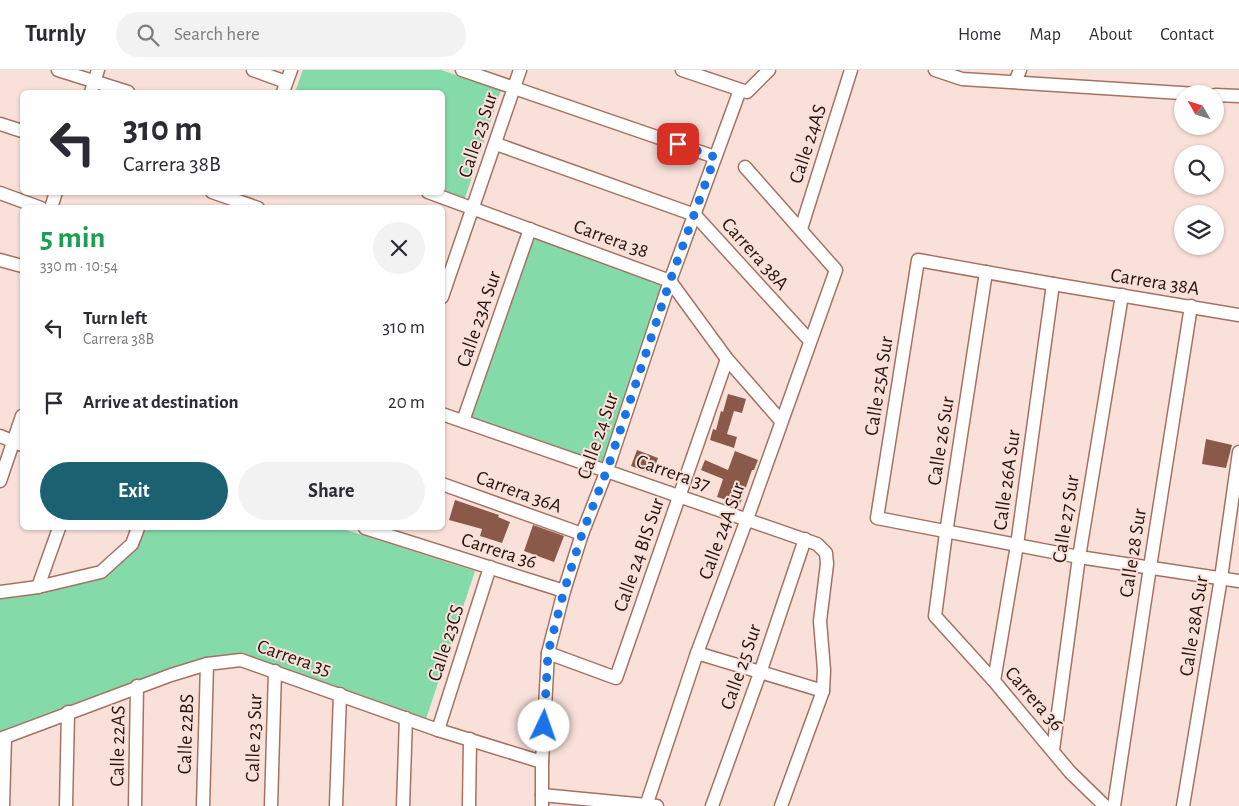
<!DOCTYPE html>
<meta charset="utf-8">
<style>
:root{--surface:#fff;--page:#f2f2f3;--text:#2b2b33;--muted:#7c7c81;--line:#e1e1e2;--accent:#1b6172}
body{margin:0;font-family:"Alegreya Sans",sans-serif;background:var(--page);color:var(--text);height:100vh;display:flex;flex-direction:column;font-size:19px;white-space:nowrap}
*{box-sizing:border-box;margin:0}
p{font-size:16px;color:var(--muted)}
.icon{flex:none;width:28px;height:28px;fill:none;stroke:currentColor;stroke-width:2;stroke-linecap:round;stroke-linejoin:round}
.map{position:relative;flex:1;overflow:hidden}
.sheet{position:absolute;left:20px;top:135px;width:425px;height:325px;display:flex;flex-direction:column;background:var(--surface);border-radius:8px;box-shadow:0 1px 4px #0004}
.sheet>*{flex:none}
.banner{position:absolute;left:20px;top:20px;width:425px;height:105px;border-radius:8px;box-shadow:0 1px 4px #0004;background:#fff;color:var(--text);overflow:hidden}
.needle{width:32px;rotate:309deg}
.tools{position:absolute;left:1174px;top:15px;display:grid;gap:10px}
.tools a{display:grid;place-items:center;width:50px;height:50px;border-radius:50%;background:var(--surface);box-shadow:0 1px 4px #0004;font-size:25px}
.pin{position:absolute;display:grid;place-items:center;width:42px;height:42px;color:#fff;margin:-21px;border-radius:10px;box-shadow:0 2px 8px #0006}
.me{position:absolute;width:55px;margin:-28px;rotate:3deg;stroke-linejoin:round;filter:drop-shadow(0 0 4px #0008)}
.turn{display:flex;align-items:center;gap:18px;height:105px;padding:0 20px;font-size:22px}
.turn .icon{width:65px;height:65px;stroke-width:2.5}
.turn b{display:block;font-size:35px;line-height:42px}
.round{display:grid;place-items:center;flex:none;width:52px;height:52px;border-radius:26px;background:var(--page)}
.head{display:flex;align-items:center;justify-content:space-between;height:85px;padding:0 20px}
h1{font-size:30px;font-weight:700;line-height:38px;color:#1e9e55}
.action{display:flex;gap:10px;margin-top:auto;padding:10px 20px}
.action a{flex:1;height:58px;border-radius:30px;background:var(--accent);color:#fff;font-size:20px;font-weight:700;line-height:58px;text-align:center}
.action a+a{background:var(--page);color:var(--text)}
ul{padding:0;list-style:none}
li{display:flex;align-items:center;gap:15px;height:75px;padding:0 20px}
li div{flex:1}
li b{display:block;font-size:19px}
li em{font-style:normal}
header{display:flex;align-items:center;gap:30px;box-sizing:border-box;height:70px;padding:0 25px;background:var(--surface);border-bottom:1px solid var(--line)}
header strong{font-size:24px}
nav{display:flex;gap:28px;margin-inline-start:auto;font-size:18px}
.search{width:350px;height:45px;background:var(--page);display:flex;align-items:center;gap:12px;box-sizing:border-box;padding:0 18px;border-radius:28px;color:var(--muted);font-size:19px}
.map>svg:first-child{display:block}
.green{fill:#85daa9}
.building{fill:#8a594a}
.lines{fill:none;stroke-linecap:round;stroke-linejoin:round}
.street-casing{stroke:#a57262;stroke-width:15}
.street{stroke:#fff;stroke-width:12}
.route{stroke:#1a73e8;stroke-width:9;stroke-dasharray:0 16.2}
.labels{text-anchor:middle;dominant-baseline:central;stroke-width:4;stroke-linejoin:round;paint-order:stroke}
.street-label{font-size:20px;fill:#28140e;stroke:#f9e1da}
</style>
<header>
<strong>Turnly</strong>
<div class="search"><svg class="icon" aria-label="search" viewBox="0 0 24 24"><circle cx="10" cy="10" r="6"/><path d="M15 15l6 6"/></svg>Search here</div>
<nav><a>Home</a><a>Map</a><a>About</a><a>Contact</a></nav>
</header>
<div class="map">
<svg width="1239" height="736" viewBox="0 0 1239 736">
<rect width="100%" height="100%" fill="#f9e1da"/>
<g class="green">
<path d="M 303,0 L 441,0 L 501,20 L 465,128 L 443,120 L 442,22 L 295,22 Z"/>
<path d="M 532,165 L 665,215 L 605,394 L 469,347 Z"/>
<path d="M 143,458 L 340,458 L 475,501 L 425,652 L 241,586 L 166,602 L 137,611 L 73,638 L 0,667 L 0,525 L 100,505 Z"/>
</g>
<g class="building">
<path d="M 728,324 L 746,329 L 742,343 L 734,341 L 727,364 L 737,367 L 734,378 L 710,370 L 713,359 L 716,360 L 721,341 L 723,342 Z"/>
<path d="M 1206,369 L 1232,375 L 1226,398 L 1202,394 Z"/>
<path d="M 637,380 L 658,388 L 652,404 L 631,396 Z"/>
<path d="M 735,381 L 758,390 L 754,400 L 752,400 L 740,434 L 717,427 L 723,409 L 701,400 L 705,390 L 728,400 Z"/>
<path d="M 455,430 L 499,445 L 498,447 L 510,452 L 502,473 L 480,466 L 482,459 L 449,450 Z"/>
<path d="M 533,455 L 564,466 L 554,492 L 524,481 Z"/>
</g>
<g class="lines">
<defs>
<g id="street">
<path d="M 58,0 L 128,22"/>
<path d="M 253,0 L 286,12"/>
<path d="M 462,0 L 715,87"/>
<path d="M 682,0 L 747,22 L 769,0"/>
<path d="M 935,0 L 962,9 L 1197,24"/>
<path d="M 1015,12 L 1020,0"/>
<path d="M 91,22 L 98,0"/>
<path d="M 283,22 L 291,0"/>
<path d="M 1215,25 L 1239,26"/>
<path d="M 0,54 L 22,61"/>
<path d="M 496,74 L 695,145 L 810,271"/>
<path d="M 212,122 L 258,138"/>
<path d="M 428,122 L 670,211 L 727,289 L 781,351"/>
<path d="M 0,123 L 41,138"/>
<path d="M 51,138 L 56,122"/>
<path d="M 801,159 L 851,0"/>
<path d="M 0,190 L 22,196"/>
<path d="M 986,202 L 946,463 L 935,546 L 994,611 L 1070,702 L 1105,736"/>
<path d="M 442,227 L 520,0"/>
<path d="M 1239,245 L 1053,214 L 918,190 L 877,448 L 1079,487 L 1239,511"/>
<path d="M 442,344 L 817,474 L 826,483 L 827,494 L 820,551 L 824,600 L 823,621 L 781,736"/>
<path d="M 463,351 L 530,159"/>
<path d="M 0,366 L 22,375"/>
<path d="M 0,411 L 22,346"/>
<path d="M 442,414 L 582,464"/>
<path d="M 365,458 L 564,521"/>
<path d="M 38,517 L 59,458"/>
<path d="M 0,522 L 38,517 L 101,502 L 132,474 L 138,458"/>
<path d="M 548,583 L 616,608 L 727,289"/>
<path d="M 697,583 L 823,621"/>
<path d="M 994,611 L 1017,475 L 1053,214"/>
<path d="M 438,660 L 490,497"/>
<path d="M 0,669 L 171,605 L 207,594 L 241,590 L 438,660 L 542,692"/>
<path d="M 1053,680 L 1079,487 L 1122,225"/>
<path d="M 542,725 L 657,736"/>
<path d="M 3,736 L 5,667"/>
<path d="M 66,736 L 68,642"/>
<path d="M 135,736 L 137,616"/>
<path d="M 203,736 L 207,594"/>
<path d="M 271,736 L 275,601"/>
<path d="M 336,736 L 340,624"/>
<path d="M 403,736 L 406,648"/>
<path d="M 469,736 L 470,669"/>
<path d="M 542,736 L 542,692 L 548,583 L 564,521 L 582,464 L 607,400 L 670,211 L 740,20"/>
<path d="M 646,736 L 697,583 L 747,449 L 836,200 L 745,97"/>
<path d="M 712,736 L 760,603 L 805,469"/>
<path d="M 1114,736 L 1150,497 L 1191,236"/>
<path d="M 1183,736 L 1221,508 L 1239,382"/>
</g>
</defs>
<use href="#street" class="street-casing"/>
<use href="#street" class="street"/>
</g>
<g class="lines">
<path class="route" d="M 544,656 L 548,583 L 564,521 L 582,464 L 607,400 L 670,211 L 715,87 L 678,74"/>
</g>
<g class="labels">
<g class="street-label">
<text transform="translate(478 65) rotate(-72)">Calle 23 Sur</text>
<text transform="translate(808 74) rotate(-72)">Calle 24AS</text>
<text transform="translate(611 169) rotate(20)">Carrera 38</text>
<text transform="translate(755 184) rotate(48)">Carrera 38A</text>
<text transform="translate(1155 212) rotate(9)">Carrera 38A</text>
<text transform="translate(479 249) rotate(-71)">Calle 23A Sur</text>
<text transform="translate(879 316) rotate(-81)">Calle 25A Sur</text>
<text transform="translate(598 366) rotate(-71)">Calle 24 Sur</text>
<text transform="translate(941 371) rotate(-81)">Calle 26 Sur</text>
<text transform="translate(673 403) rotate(19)">Carrera 37</text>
<text transform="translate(1007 410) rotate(-82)">Calle 26A Sur</text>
<text transform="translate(519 422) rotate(20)">Carrera 36A</text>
<text transform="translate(1066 449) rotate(-81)">Calle 27 Sur</text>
<text transform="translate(722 461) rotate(-70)">Calle 24A Sur</text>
<text transform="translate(499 481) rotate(18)">Carrera 36</text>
<text transform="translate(1133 483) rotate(-81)">Calle 28 Sur</text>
<text transform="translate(639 485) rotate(-71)">Calle 24 BIS Sur</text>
<text transform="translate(1194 556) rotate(-81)">Calle 28A Sur</text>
<text transform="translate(446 573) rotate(-72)">Calle 23CS</text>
<text transform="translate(294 588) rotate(19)">Carrera 35</text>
<text transform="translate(741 597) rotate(-71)">Calle 25 Sur</text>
<text transform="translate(1034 629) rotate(49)">Carrera 36</text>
<text transform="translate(186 664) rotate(-88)">Calle 22BS</text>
<text transform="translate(254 668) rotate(-88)">Calle 23 Sur</text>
<text transform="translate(118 676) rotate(-89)">Calle 22AS</text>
</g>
</g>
</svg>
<div class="tools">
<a><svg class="needle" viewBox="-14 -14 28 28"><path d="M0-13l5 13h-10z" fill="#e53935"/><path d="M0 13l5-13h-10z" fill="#7c7c81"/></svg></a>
<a><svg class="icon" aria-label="search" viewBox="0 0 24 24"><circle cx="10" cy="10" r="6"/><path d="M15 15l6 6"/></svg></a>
<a><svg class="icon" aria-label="layers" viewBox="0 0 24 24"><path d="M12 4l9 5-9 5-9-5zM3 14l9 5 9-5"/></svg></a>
</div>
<div class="pin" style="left:678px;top:74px;background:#d93025"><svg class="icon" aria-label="arrive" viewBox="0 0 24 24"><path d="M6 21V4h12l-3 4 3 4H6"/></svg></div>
<svg class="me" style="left:544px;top:656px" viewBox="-20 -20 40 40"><circle r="19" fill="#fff"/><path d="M0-13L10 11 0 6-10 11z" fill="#1a73e8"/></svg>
<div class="banner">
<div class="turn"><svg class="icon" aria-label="left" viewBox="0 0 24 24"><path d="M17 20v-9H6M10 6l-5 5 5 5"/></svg><div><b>310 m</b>Carrera 38B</div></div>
</div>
<section class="sheet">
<div class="head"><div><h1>5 min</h1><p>330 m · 10:54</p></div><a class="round"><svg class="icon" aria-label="close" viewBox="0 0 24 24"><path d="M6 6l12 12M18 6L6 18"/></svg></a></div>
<ul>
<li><svg class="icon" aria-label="left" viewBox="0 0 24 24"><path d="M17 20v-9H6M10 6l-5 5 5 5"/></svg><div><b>Turn left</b><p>Carrera 38B</p></div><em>310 m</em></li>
<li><svg class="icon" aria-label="arrive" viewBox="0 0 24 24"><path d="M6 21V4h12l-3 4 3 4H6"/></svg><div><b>Arrive at destination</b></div><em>20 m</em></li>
</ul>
<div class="action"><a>Exit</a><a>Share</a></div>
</section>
</div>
